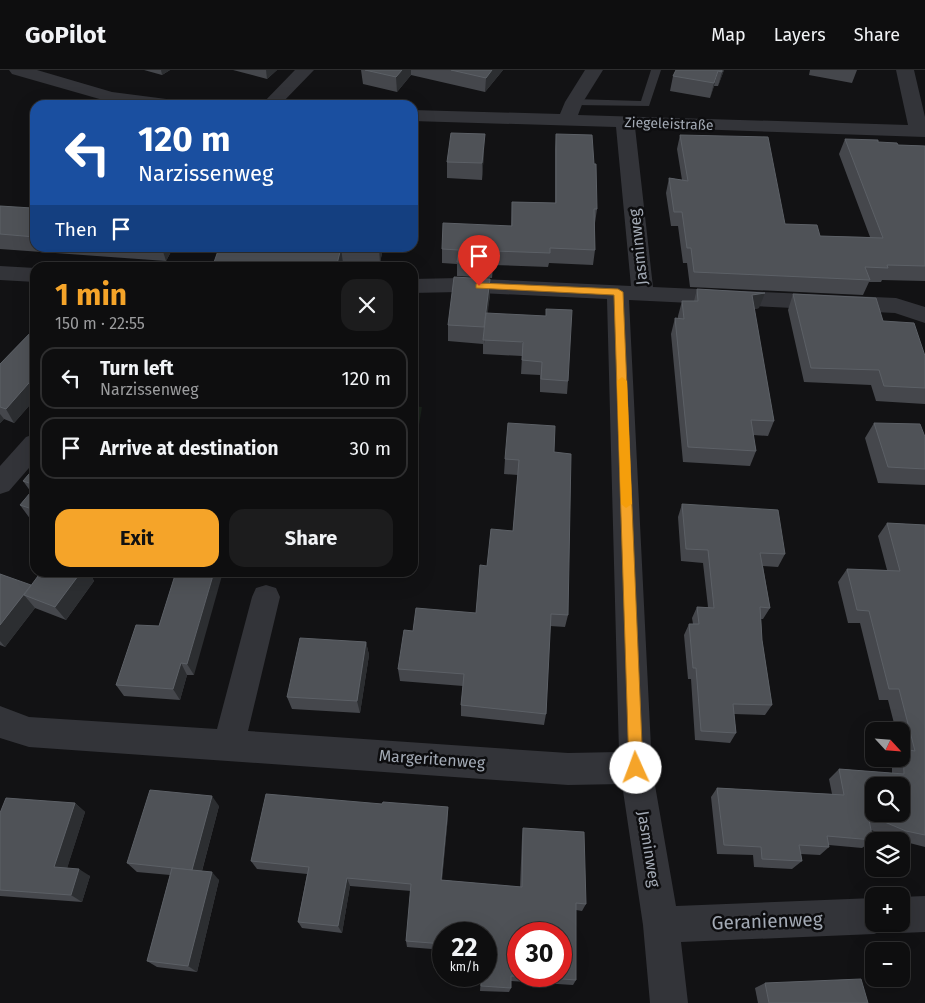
<!DOCTYPE html>
<meta charset="utf-8">
<style>
:root{--surface:#0e0e0f;--page:#1c1c1d;--text:#f1f3f6;--muted:#9b9c9e;--line:#2e2e2f;--accent:#f5a429}
body{margin:0;font-family:"Fira Sans",sans-serif;background:var(--page);color:var(--text);height:100vh;display:flex;flex-direction:column;font-size:19px;white-space:nowrap}
*{box-sizing:border-box;margin:0}
p{font-size:16px;color:var(--muted)}
.icon{flex:none;width:28px;height:28px;fill:none;stroke:currentColor;stroke-width:2;stroke-linecap:round;stroke-linejoin:round}
.map{position:relative;flex:1;overflow:hidden}
.sheet{position:absolute;left:30px;top:192px;width:388px;height:315px;display:flex;flex-direction:column;background:var(--surface);border-radius:15px;box-shadow:0 5px 20px #0002,0 0 0 1px var(--line)}
.sheet>*{flex:none}
.hud{position:absolute;left:30px;top:30px;width:388px;height:152px;border-radius:15px;box-shadow:0 5px 20px #0002,0 0 0 1px var(--line);background:#1a4fa0;color:#fff;overflow:hidden}
.needle{width:32px;rotate:116deg}
.tools{position:absolute;left:865px;top:652px;display:grid;gap:10px}
.tools a{display:grid;place-items:center;width:45px;height:45px;border-radius:10px;background:var(--surface);box-shadow:0 5px 20px #0002,0 0 0 1px var(--line);font-size:25px}
.speed{position:absolute;left:432px;top:852px;display:flex;gap:10px;font-size:25px;font-weight:700;text-align:center}
.speed>*{display:grid;place-content:center;width:65px;height:65px;border-radius:50%;background:var(--surface);box-shadow:0 5px 20px #0002,0 0 0 1px var(--line);line-height:1}
.speed small{font-size:12px;font-weight:400}
.speed .limit{border:8px solid #d22;background:#fff;color:#111}
.pin{position:absolute;display:grid;place-items:center;width:42px;height:42px;color:#fff;margin:-51px -21px;border-radius:50% 50% 50% 0;rotate:-45deg;box-shadow:0 0 5px #0007}
.pin .icon{rotate:45deg}
.me{position:absolute;width:55px;margin:-28px;rotate:358deg;stroke-linejoin:round;filter:drop-shadow(0 0 4px #0008)}
.turn{display:flex;align-items:center;gap:18px;height:105px;padding:0 25px;font-size:22px}
.turn .icon{width:65px;height:65px;stroke-width:2.5}
.turn b{display:block;font-size:35px;line-height:42px}
.then{display:flex;align-items:center;height:48px;padding:0 25px;background:#0003;gap:10px;font-size:19px}
.round{display:grid;place-items:center;flex:none;width:52px;height:52px;border-radius:15px;background:var(--page)}
.head{display:flex;align-items:center;justify-content:space-between;height:85px;padding:0 25px}
h1{font-size:30px;font-weight:700;line-height:38px;color:var(--accent)}
.primary-button{display:flex;gap:10px;margin-top:auto;padding:10px 25px}
.primary-button a{flex:1;height:58px;border-radius:15px;background:var(--accent);color:#111;font-size:20px;font-weight:700;line-height:58px;text-align:center}
.primary-button a+a{background:var(--page);color:var(--text)}
ul{padding:0;list-style:none}
li{display:flex;align-items:center;gap:15px;height:62px;margin:0 10px 8px;padding:0 15px;border:2px solid var(--line);border-radius:15px}
li div{flex:1}
li b{display:block;font-size:19px}
li em{font-style:normal}
header{display:flex;align-items:center;gap:30px;box-sizing:border-box;height:70px;padding:0 25px;background:var(--surface);border-bottom:1px solid var(--line)}
header strong{font-size:24px}
nav{display:flex;gap:28px;margin-inline-start:auto;font-size:18px}
.map>svg:first-child{display:block}
.green{fill:#1a221b}
.lines{fill:none;stroke-linecap:round;stroke-linejoin:round}
.service{fill:#333439;fill-rule:evenodd}
.minor{fill:#333439;fill-rule:evenodd}
.wall{fill:#45474c}
.shaded-wall{fill:#2c2e31}
.building{fill:#4f5257;stroke:#5c6066;fill-rule:evenodd}
.route{fill:#f5a429;stroke:#9f6b1b}
.slow{fill:#f59e0b}
.labels{text-anchor:middle;dominant-baseline:central;stroke-width:5;stroke-linejoin:round;paint-order:stroke}
.far-street-label{font-size:14px;fill:#a3aab5;stroke:#0d0d0f}
.street-label{font-size:16px;fill:#a3aab5;stroke:#0d0d0f}
.near-street-label{font-size:19px;fill:#a3aab5;stroke:#0d0d0f}
</style>
<header>
<strong>GoPilot</strong>
<nav><a>Map</a><a>Layers</a><a>Share</a></nav>
</header>
<div class="map">
<svg width="925" height="933" viewBox="0 0 925 933">
<rect width="100%" height="100%" fill="#121214"/>
<path class="green" d="M 413,336 L 422,337 L 413,392 L 412,336 Z"/>
<g class="lines">
<path class="service" d="M 651,0 L 661,0 L 649,36 L 574,35 L 569,32 L 574,29 L 641,31 Z"/>
<g class="minor">
<path d="M 9,0 L 37,0 L 112,22 L 174,30 L 180,31 L 183,35 L 131,35 L 110,32 L 12,4 Z"/>
<path d="M 295,0 L 314,0 L 280,35 L 261,35 Z"/>
<path d="M 585,0 L 603,0 L 583,32 L 578,45 L 908,55 L 896,0 L 914,0 L 925,47 L 925,67 L 635,57 L 653,217 L 896,228 L 925,237 L 925,253 L 895,243 L 629,230 L 652,698 L 676,836 L 874,828 L 874,854 L 901,854 L 901,827 L 925,826 L 925,862 L 901,863 L 888,856 L 887,859 L 874,864 L 681,872 L 688,933 L 650,933 L 643,855 L 622,714 L 568,715 L 29,677 L 0,668 L 0,636 L 29,647 L 217,659 L 252,527 L 256,518 L 266,515 L 276,518 L 280,527 L 248,661 L 568,683 L 619,682 L 607,229 L 459,222 L 412,223 L 412,209 L 459,208 L 631,216 L 616,57 L 412,51 L 412,40 L 560,44 L 565,32 Z"/>
<path d="M 0,196 L 35,198 L 35,212 L 0,210 Z"/>
<path d="M 35,364 L 35,391 L 9,421 L 0,424 L 0,396 L 26,367 Z"/>
</g>
</g>
<g class="wall">
<path d="M 144,0 L 170,0 L 162,5 Z"/>
<path d="M 233,0 L 277,0 L 267,9 Z"/>
<path d="M 361,0 L 503,0 L 485,22 L 411,5 L 397,22 L 363,14 Z"/>
<path d="M 676,0 L 724,0 L 718,16 L 714,16 L 710,28 L 670,21 L 673,6 Z"/>
<path d="M 810,0 L 857,0 L 852,13 L 809,5 Z"/>
<path d="M 556,64 L 597,139 L 595,153 L 595,180 L 593,195 L 549,193 L 548,197 L 493,195 L 492,208 L 457,206 L 457,194 L 442,193 L 442,179 L 511,156 L 512,132 L 555,133 L 555,79 Z"/>
<path d="M 680,65 L 785,154 L 820,166 L 870,167 L 839,84 L 845,69 L 898,75 L 925,76 L 925,211 L 882,210 L 881,212 L 869,212 L 863,225 L 690,217 L 687,193 L 683,193 L 678,156 L 671,156 L 666,123 L 669,108 L 682,110 L 677,79 Z"/>
<path d="M 484,81 L 482,110 L 447,108 L 447,92 Z"/>
<path d="M 0,136 L 35,140 L 35,178 L 173,178 L 166,191 L 0,179 Z"/>
<path d="M 219,178 L 383,178 L 380,193 L 343,193 Z"/>
<path d="M 697,219 L 759,238 L 754,239 L 774,351 L 768,366 L 753,365 L 756,381 L 750,396 L 683,392 L 671,264 L 675,248 L 678,249 L 678,246 L 682,231 L 694,231 Z"/>
<path d="M 793,224 L 883,251 L 925,286 L 925,334 L 876,331 L 871,315 L 804,312 L 788,240 Z"/>
<path d="M 490,225 L 487,243 L 568,311 L 567,324 L 540,322 L 540,305 L 521,304 L 522,286 L 483,284 L 483,274 L 448,271 L 448,255 Z"/>
<path d="M 412,234 L 419,249 L 415,277 L 412,277 Z"/>
<path d="M 35,258 L 35,329 L 14,353 L 4,349 L 0,353 L 0,294 Z"/>
<path d="M 874,353 L 925,367 L 925,415 L 878,413 L 865,368 Z"/>
<path d="M 554,382 L 568,545 L 565,557 L 550,556 L 546,644 L 544,655 L 461,646 L 461,635 L 463,616 L 400,611 L 398,599 L 413,561 L 476,543 L 487,496 L 513,461 L 518,405 L 504,404 L 505,389 Z"/>
<path d="M 35,397 L 35,451 L 31,450 L 20,435 L 31,422 L 23,411 Z"/>
<path d="M 682,434 L 785,484 L 778,497 L 763,496 L 770,538 L 763,549 L 761,549 L 762,570 L 772,635 L 765,645 L 734,644 L 736,663 L 730,673 L 695,670 L 691,609 L 688,609 L 684,565 L 689,554 L 693,554 L 692,548 L 697,537 L 708,537 L 703,493 L 681,491 L 678,447 Z"/>
<path d="M 887,453 L 925,455 L 925,777 L 894,769 L 871,760 L 873,770 L 862,778 L 829,775 L 829,777 L 820,785 L 801,784 L 802,791 L 792,799 L 754,797 L 753,785 L 717,784 L 711,727 L 717,718 L 832,724 L 829,709 L 839,699 L 892,703 L 892,689 L 901,689 L 901,661 L 896,661 L 888,630 L 879,630 L 860,553 L 848,553 L 838,512 L 847,499 L 887,500 L 878,466 Z"/>
<path d="M 41,502 L 89,502 L 94,511 L 66,550 L 35,538 L 5,577 L 0,575 L 0,504 L 31,516 Z"/>
<path d="M 176,502 L 194,605 L 187,605 L 180,630 L 124,626 L 116,615 L 159,556 Z"/>
<path d="M 366,572 L 369,585 L 360,643 L 292,639 L 287,627 Z"/>
<path d="M 75,733 L 85,742 L 67,798 L 90,806 L 82,832 L 0,826 L 0,743 Z"/>
<path d="M 382,734 L 448,737 L 448,746 L 442,810 L 520,817 L 522,767 L 523,758 L 586,834 L 582,841 L 576,840 L 576,910 L 573,915 L 511,911 L 511,918 L 509,922 L 480,921 L 481,906 L 486,864 L 444,864 L 444,880 L 407,877 L 406,871 L 411,821 L 350,816 L 342,863 L 302,858 L 298,852 L 307,804 L 257,799 L 251,791 Z"/>
<path d="M 219,736 L 202,801 L 219,810 L 197,902 L 157,897 L 147,891 L 170,805 L 137,802 L 127,793 Z"/>
<path d="M 765,913 L 868,933 L 758,933 L 755,918 Z"/>
</g>
<g class="shaded-wall">
<path d="M 161,0 L 170,0 L 162,5 Z"/>
<path d="M 266,0 L 277,0 L 267,9 Z"/>
<path d="M 402,0 L 411,0 L 411,5 L 397,22 L 396,7 Z"/>
<path d="M 492,0 L 503,0 L 485,22 L 486,8 Z"/>
<path d="M 722,0 L 724,0 L 718,16 L 722,2 Z"/>
<path d="M 718,1 L 714,16 L 710,28 L 714,13 Z"/>
<path d="M 485,64 L 484,81 L 482,110 L 482,93 Z"/>
<path d="M 162,178 L 173,178 L 166,191 Z"/>
<path d="M 341,178 L 343,193 L 342,198 L 336,198 Z"/>
<path d="M 379,178 L 383,178 L 380,193 Z"/>
<path d="M 494,181 L 493,195 L 492,208 L 492,193 Z"/>
<path d="M 490,209 L 490,225 L 484,274 L 484,257 Z"/>
<path d="M 765,223 L 759,238 L 747,241 L 752,225 Z"/>
<path d="M 418,234 L 419,249 L 415,277 L 414,262 Z"/>
<path d="M 35,306 L 35,329 L 14,353 L 6,339 Z"/>
<path d="M 0,344 L 4,349 L 0,353 Z"/>
<path d="M 81,502 L 89,502 L 94,511 L 66,550 L 55,537 Z"/>
<path d="M 214,502 L 223,502 L 194,605 L 187,594 Z"/>
<path d="M 24,525 L 35,538 L 5,577 L 0,571 L 0,555 Z"/>
<path d="M 366,572 L 369,585 L 360,643 L 357,631 Z"/>
<path d="M 181,593 L 187,605 L 180,630 L 173,619 Z"/>
<path d="M 212,726 L 219,736 L 200,808 L 192,800 Z"/>
<path d="M 75,733 L 85,742 L 65,805 L 54,797 Z"/>
<path d="M 448,737 L 448,746 L 441,817 L 441,810 Z"/>
<path d="M 79,799 L 90,806 L 82,832 L 71,825 Z"/>
<path d="M 212,802 L 219,810 L 197,902 L 188,896 Z"/>
<path d="M 347,808 L 350,816 L 342,863 L 338,856 Z"/>
</g>
<g class="building">
<path d="M 365,0 L 402,0 L 396,7 Z"/>
<path d="M 451,0 L 492,0 L 486,8 Z"/>
<path d="M 676,0 L 722,0 L 722,2 L 718,1 L 714,13 L 673,6 Z"/>
<path d="M 451,63 L 485,64 L 482,93 L 447,92 Z"/>
<path d="M 556,64 L 592,65 L 594,94 L 596,94 L 597,139 L 594,139 L 595,180 L 550,178 L 550,183 L 494,181 L 492,193 L 457,192 L 459,180 L 442,179 L 443,153 L 512,156 L 512,132 L 556,133 Z"/>
<path d="M 680,65 L 768,67 L 785,154 L 817,155 L 820,166 L 883,168 L 845,69 L 878,70 L 878,72 L 897,73 L 898,75 L 925,76 L 925,196 L 887,195 L 888,198 L 865,197 L 870,210 L 694,202 L 691,178 L 687,178 L 682,142 L 674,142 L 669,108 L 688,111 Z"/>
<path d="M 0,136 L 32,138 L 31,140 L 35,140 L 35,167 L 0,164 Z"/>
<path d="M 219,178 L 379,178 L 341,178 L 336,198 L 212,198 Z"/>
<path d="M 454,207 L 490,209 L 484,257 L 448,255 Z"/>
<path d="M 697,219 L 765,223 L 752,225 L 774,351 L 751,350 L 756,381 L 688,377 L 675,248 L 684,249 L 682,231 L 698,231 Z"/>
<path d="M 793,224 L 876,228 L 883,251 L 914,253 L 925,286 L 925,318 L 884,316 L 879,300 L 811,298 Z"/>
<path d="M 412,234 L 418,234 L 414,262 L 412,262 Z"/>
<path d="M 546,239 L 572,240 L 568,311 L 541,309 L 542,292 L 522,290 L 523,272 L 483,270 L 486,243 L 546,246 Z"/>
<path d="M 35,258 L 35,306 L 6,339 L 0,337 L 0,294 Z"/>
<path d="M 508,353 L 555,356 L 554,382 L 571,384 L 568,545 L 551,544 L 546,644 L 461,635 L 464,604 L 398,599 L 404,560 L 413,561 L 416,538 L 476,543 L 480,495 L 487,496 L 491,459 L 513,461 L 519,390 L 505,389 Z"/>
<path d="M 874,353 L 920,354 L 925,367 L 925,399 L 888,397 Z"/>
<path d="M 35,397 L 35,415 L 23,411 Z"/>
<path d="M 35,417 L 35,440 L 20,435 Z"/>
<path d="M 682,434 L 778,440 L 785,484 L 760,483 L 770,538 L 760,537 L 762,570 L 772,635 L 733,634 L 736,663 L 701,661 L 696,598 L 693,598 L 689,554 L 699,554 L 697,537 L 714,538 L 708,480 L 686,479 Z"/>
<path d="M 887,453 L 925,455 L 925,765 L 906,761 L 868,745 L 873,770 L 827,766 L 829,777 L 799,775 L 802,791 L 762,789 L 761,777 L 724,775 L 717,718 L 844,725 L 839,699 L 904,704 L 903,679 L 915,681 L 899,619 L 889,619 L 869,541 L 857,540 L 847,499 L 900,501 ZM 874,716 L 901,716 L 901,744 L 874,744 Z"/>
<path d="M 41,502 L 81,502 L 55,537 L 24,525 Z"/>
<path d="M 176,502 L 214,502 L 187,594 L 181,593 L 173,619 L 116,615 L 136,555 L 159,556 Z"/>
<path d="M 0,504 L 31,515 L 0,555 Z"/>
<path d="M 300,568 L 366,572 L 357,631 L 287,627 Z"/>
<path d="M 150,720 L 212,726 L 192,800 L 127,793 Z"/>
<path d="M 266,724 L 382,734 L 383,732 L 448,737 L 441,810 L 522,817 L 523,758 L 584,762 L 586,834 L 576,833 L 576,910 L 522,906 L 561,906 L 561,864 L 519,864 L 519,906 L 511,906 L 511,918 L 481,916 L 481,906 L 486,906 L 486,864 L 444,864 L 444,874 L 406,871 L 411,814 L 347,808 L 338,856 L 298,852 L 309,797 L 251,791 Z"/>
<path d="M 6,728 L 75,733 L 54,797 L 79,799 L 71,825 L 0,820 L 0,743 Z"/>
<path d="M 172,798 L 212,802 L 188,896 L 147,891 Z"/>
<path d="M 861,909 L 868,933 L 769,933 L 765,913 Z"/>
</g>
<path class="route" d="M 479,213 L 618,219 L 623,222 L 643,698 L 641,702 L 636,704 L 631,702 L 629,698 L 614,225 L 476,218 L 476,214 Z"/>
<path class="slow" d="M 622,307 L 627,311 L 632,434 L 626,438 L 621,434 L 617,311 Z"/>
<g class="labels">
<g class="far-street-label">
<text transform="translate(669 54) rotate(2)">Ziegeleistraße</text>
</g>
<g class="street-label">
<text transform="translate(638 177) rotate(-96)">Jasminweg</text>
<text transform="translate(432 689) rotate(4)">Margeritenweg</text>
<text transform="translate(649 779) rotate(81)">Jasminweg</text>
</g>
<g class="near-street-label">
<text transform="translate(767 851) rotate(-2)">Geranienweg</text>
</g>
</g>
</svg>
<div class="tools">
<a><svg class="needle" viewBox="-14 -14 28 28"><path d="M0-13l5 13h-10z" fill="#e53935"/><path d="M0 13l5-13h-10z" fill="#9b9c9e"/></svg></a>
<a><svg class="icon" aria-label="search" viewBox="0 0 24 24"><circle cx="10" cy="10" r="6"/><path d="M15 15l6 6"/></svg></a>
<a><svg class="icon" aria-label="layers" viewBox="0 0 24 24"><path d="M12 4l9 5-9 5-9-5zM3 14l9 5 9-5"/></svg></a>
<a>+</a>
<a>−</a>
</div>
<div class="speed"><div>22<small>km/h</small></div><div class="limit">30</div></div>
<div class="pin" style="left:479px;top:216px;background:#d93025"><svg class="icon" aria-label="arrive" viewBox="0 0 24 24"><path d="M6 21V4h12l-3 4 3 4H6"/></svg></div>
<svg class="me" style="left:636px;top:698px" viewBox="-20 -20 40 40"><circle r="19" fill="#fff"/><path d="M0-13L10 11 0 6-10 11z" fill="#f5a429"/></svg>
<div class="hud">
<div class="turn"><svg class="icon" aria-label="left" viewBox="0 0 24 24"><path d="M17 20v-9H6M10 6l-5 5 5 5"/></svg><div><b>120 m</b>Narzissenweg</div></div>
<div class="then">Then<svg class="icon" aria-label="arrive" viewBox="0 0 24 24"><path d="M6 21V4h12l-3 4 3 4H6"/></svg></div>
</div>
<section class="sheet">
<div class="head"><div><h1>1 min</h1><p>150 m · 22:55</p></div><a class="round"><svg class="icon" aria-label="close" viewBox="0 0 24 24"><path d="M6 6l12 12M18 6L6 18"/></svg></a></div>
<ul>
<li><svg class="icon" aria-label="left" viewBox="0 0 24 24"><path d="M17 20v-9H6M10 6l-5 5 5 5"/></svg><div><b>Turn left</b><p>Narzissenweg</p></div><em>120 m</em></li>
<li><svg class="icon" aria-label="arrive" viewBox="0 0 24 24"><path d="M6 21V4h12l-3 4 3 4H6"/></svg><div><b>Arrive at destination</b></div><em>30 m</em></li>
</ul>
<div class="primary-button"><a>Exit</a><a>Share</a></div>
</section>
</div>
